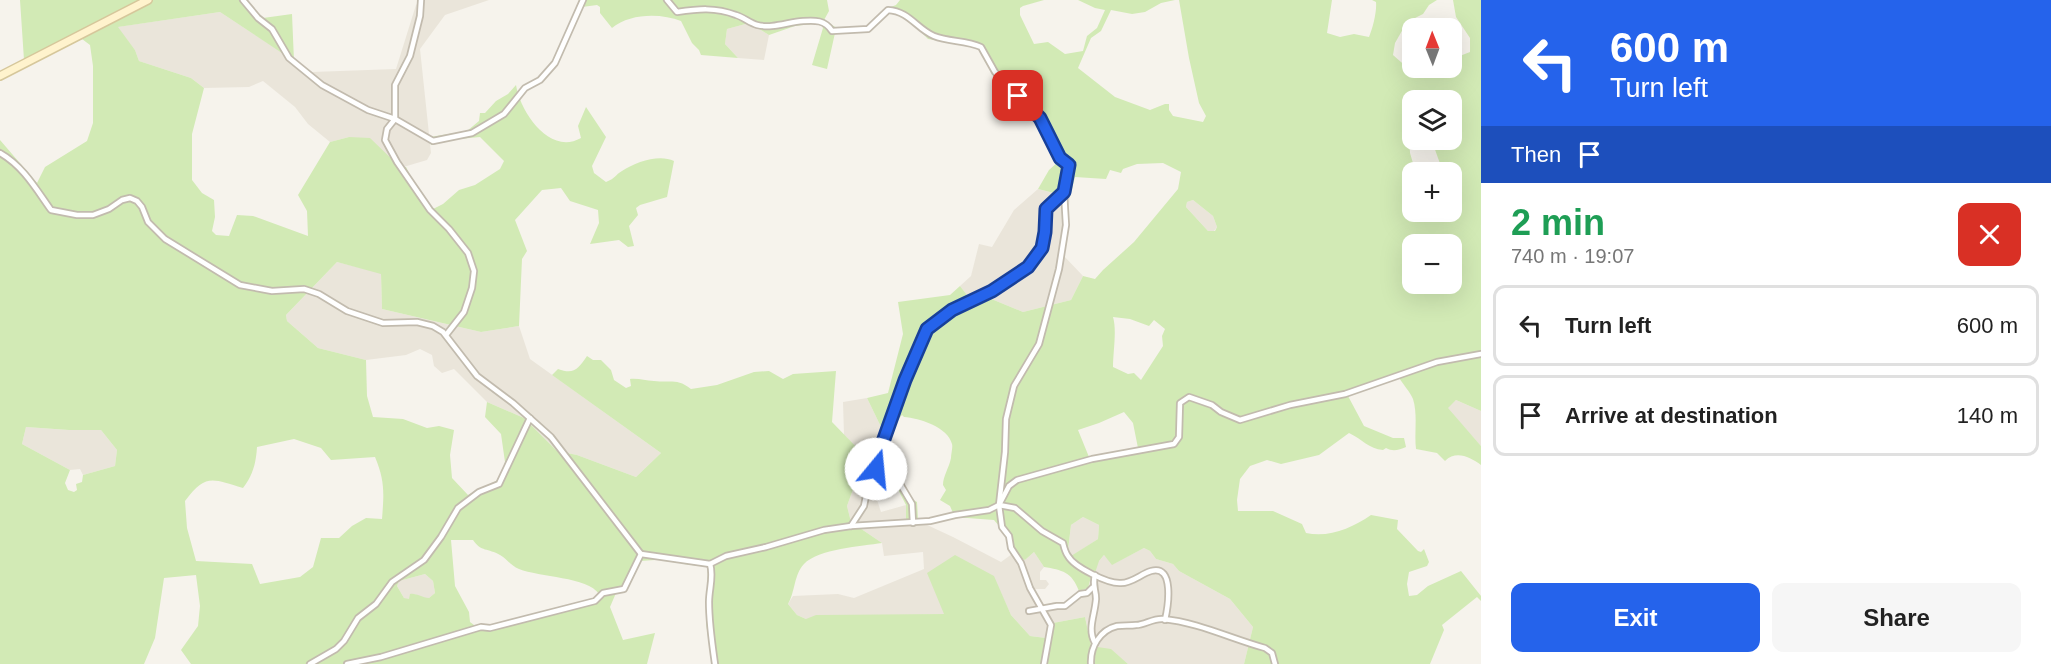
<!DOCTYPE html>
<meta charset="utf-8">
<style>
:root{--surface:#fff;--page:#f6f6f6;--text:#222;--muted:#767676;--line:#e0e0e0;--accent:#2563eb}
body{margin:0;font-family:Arial,sans-serif;background:var(--page);color:var(--text);height:100vh;display:flex;flex-direction:column;font-size:22px;white-space:nowrap}
*{box-sizing:border-box;margin:0}
p{font-size:20px;color:var(--muted)}
.icon{flex:none;width:33px;height:33px;fill:none;stroke:currentColor;stroke-width:2;stroke-linecap:round;stroke-linejoin:round}
.map{position:relative;flex:1;overflow:hidden}
.details{display:flex;flex-direction:column;background:var(--surface);width:570px}
.details>*{flex:none}
.top-card{background:#2563eb;color:#fff;overflow:hidden}
.needle{width:39px;rotate:359deg}
.buttons{position:absolute;left:1402px;top:18px;display:grid;gap:12px}
.buttons a{display:grid;place-items:center;width:60px;height:60px;border-radius:12px;background:var(--surface);box-shadow:0 6px 24px #0002;font-size:30px}
.pin{position:absolute;display:grid;place-items:center;width:51px;height:51px;color:#fff;margin:-26px;border-radius:12px;box-shadow:0 3px 9px #0006}
.me{position:absolute;width:66px;margin:-33px;rotate:17deg;stroke-linejoin:round;filter:drop-shadow(0 0 4px #0008)}
.turn{display:flex;align-items:center;gap:21px;height:126px;padding:0 30px;font-size:27px}
.turn .icon{width:78px;height:78px;stroke-width:2.5}
.turn b{display:block;font-size:42px;line-height:51px}
.then{display:flex;align-items:center;height:57px;padding:0 30px;background:#0003;gap:12px;font-size:22px}
.round{display:grid;place-items:center;flex:none;width:63px;height:63px;border-radius:12px;background:var(--page)}
.headline{display:flex;align-items:center;justify-content:space-between;height:102px;padding:0 30px}
h1{font-size:36px;font-weight:600;line-height:45px;color:#1e9e55}
.primary-button{display:flex;gap:12px;margin-top:auto;padding:12px 30px}
.primary-button a{flex:1;height:69px;border-radius:12px;background:var(--accent);color:#fff;font-size:24px;font-weight:600;line-height:69px;text-align:center}
.primary-button a+a{background:var(--page);color:var(--text)}
ul{padding:0;list-style:none}
li{display:flex;align-items:center;gap:18px;height:81px;margin:0 12px 9px;padding:0 18px;border:3px solid var(--line);border-radius:12px}
li div{flex:1}
li b{display:block;font-size:22px}
li em{font-style:normal}
main{display:flex;flex:1;min-height:0}
.map>svg:first-child{display:block}
.residential{fill:#eae5da}
.green{fill:#d2eab5;fill-rule:evenodd}
.lines{fill:none;stroke-linecap:round;stroke-linejoin:round}
.street-casing{stroke:#c2bbae;stroke-width:8}
.secondary-casing{stroke:#d6c79b;stroke-width:10}
.street{stroke:#fff;stroke-width:4.5}
.secondary{stroke:#fff3cd;stroke-width:7}
.route-casing{stroke:#184099;stroke-width:15}
.route{stroke:#2563eb;stroke-width:10}
</style>
<main>
<div class="map">
<svg width="1481" height="664" viewBox="0 0 1481 664">
<rect width="100%" height="100%" fill="#f6f3ec"/>
<g class="residential">
<path d="M 421,0 L 489,0 L 445,15 L 420,49 L 431,153 L 427,160 L 400,168 L 349,137 L 330,142 L 308,124 L 295,107 L 263,81 L 249,87 L 204,88 L 191,78 L 139,61 L 135,50 L 117,27 L 220,12 L 312,72 L 396,69 L 416,5 Z"/>
<path d="M 749,23 L 769,35 L 764,60 L 738,58 L 725,44 L 727,29 Z"/>
<path d="M 1038,189 L 1070,197 L 1063,255 L 1083,276 L 1071,300 L 1023,312 L 977,293 L 967,295 L 960,286 L 971,276 L 979,244 L 992,247 L 1014,210 Z"/>
<path d="M 1193,200 L 1213,216 L 1217,227 L 1214,231 L 1208,231 L 1186,207 L 1187,202 Z"/>
<path d="M 337,262 L 381,273 L 382,309 L 481,332 L 519,326 L 530,359 L 661,453 L 636,477 L 577,455 L 557,451 L 524,418 L 487,402 L 454,369 L 442,373 L 434,366 L 432,355 L 420,349 L 406,355 L 366,360 L 318,348 L 287,321 L 286,315 Z"/>
<path d="M 867,398 L 882,429 L 878,446 L 885,464 L 880,466 L 872,484 L 871,498 L 877,500 L 881,512 L 906,505 L 918,524 L 925,524 L 953,537 L 1001,562 L 1012,554 L 1025,560 L 1034,552 L 1044,567 L 1040,572 L 1040,580 L 1046,580 L 1049,584 L 1045,589 L 1034,589 L 1043,606 L 1054,602 L 1067,603 L 1079,591 L 1088,588 L 1091,577 L 1067,560 L 1071,525 L 1083,517 L 1099,525 L 1098,539 L 1072,556 L 1099,561 L 1104,555 L 1113,564 L 1144,548 L 1150,551 L 1156,559 L 1173,564 L 1179,571 L 1230,599 L 1253,627 L 1244,664 L 1128,664 L 1111,650 L 1091,646 L 1085,617 L 1053,623 L 1046,638 L 1030,636 L 1011,615 L 993,576 L 945,614 L 806,619 L 797,615 L 788,604 L 793,596 L 838,594 L 854,598 L 924,569 L 923,552 L 884,556 L 882,543 L 851,522 L 847,506 L 865,456 L 844,435 L 843,402 Z"/>
<path d="M 1456,400 L 1481,411 L 1481,446 L 1447,408 Z"/>
<path d="M 26,427 L 69,430 L 101,430 L 117,450 L 115,466 L 83,475 L 80,469 L 70,470 L 22,444 Z"/>
<path d="M 425,574 L 433,581 L 435,593 L 429,598 L 424,598 L 414,594 L 409,600 L 404,598 L 397,586 L 399,581 Z"/>
</g>
<g class="green">
<path d="M 20,0 L 245,0 L 263,18 L 292,14 L 294,61 L 220,12 L 118,27 L 135,50 L 139,61 L 191,78 L 204,88 L 192,134 L 192,180 L 202,193 L 214,200 L 215,217 L 212,231 L 216,235 L 229,236 L 237,215 L 253,216 L 308,236 L 307,211 L 298,195 L 330,142 L 349,137 L 370,138 L 400,167 L 406,167 L 412,179 L 433,209 L 443,204 L 459,190 L 475,185 L 500,169 L 504,161 L 480,137 L 459,139 L 431,145 L 430,137 L 467,131 L 479,121 L 480,113 L 485,113 L 496,101 L 508,94 L 516,85 C 520,111 549,156 581,138 L 578,126 L 586,107 L 606,137 L 592,166 L 594,173 L 606,182 C 616,178 615,175 622,171 C 636,162 659,154 674,161 L 667,197 L 640,205 L 636,208 L 638,215 L 629,226 L 634,246 L 628,247 L 619,240 L 590,244 L 599,223 L 598,210 L 570,201 L 561,188 L 542,190 L 515,220 L 527,251 L 522,259 L 519,326 L 481,332 L 382,309 L 381,274 L 337,262 L 286,315 L 287,321 L 318,348 L 366,360 L 367,396 L 373,417 L 403,419 L 427,428 L 439,426 L 454,430 L 450,455 L 452,478 L 468,495 L 496,481 L 502,474 L 505,462 L 501,434 L 485,417 L 487,402 L 524,418 L 557,451 L 577,455 L 636,477 L 661,453 L 552,375 L 558,369 C 574,375 578,369 587,356 L 593,360 L 601,360 L 611,370 L 614,380 L 626,388 L 631,386 L 630,379 C 639,378 645,381 654,381 C 671,383 677,378 691,389 L 717,385 L 754,372 L 769,371 L 783,379 L 793,374 L 836,371 L 832,422 L 865,456 L 847,506 L 851,522 L 882,543 C 862,546 818,549 804,564 C 794,574 795,593 788,604 L 797,615 L 806,619 L 816,615 L 944,614 L 927,573 L 955,555 L 994,576 L 1011,615 L 1030,636 L 1046,638 L 1053,623 L 1085,617 L 1091,646 L 1111,649 L 1128,664 L 712,664 L 706,623 L 708,567 L 684,564 L 670,559 L 640,561 C 633,574 631,588 616,593 L 610,607 L 623,640 L 655,633 L 647,664 L 191,664 L 181,650 L 198,626 L 200,606 L 196,575 L 164,578 L 155,638 L 144,664 L 0,664 L 0,140 L 37,183 L 45,167 L 87,141 L 93,123 L 93,66 L 90,45 L 82,39 L 0,80 L 0,72 L 24,60 ZM 26,427 L 69,430 L 101,430 L 117,450 L 115,466 L 83,475 L 82,482 L 76,484 L 77,490 L 74,492 L 68,490 L 65,483 L 70,470 L 22,444 ZM 294,439 L 321,448 L 331,460 L 375,457 C 385,481 384,493 382,519 L 366,518 L 352,526 L 339,538 L 321,538 L 313,567 L 300,577 L 260,584 L 252,564 L 196,561 L 187,528 L 185,501 C 206,473 212,479 243,488 C 253,475 256,463 257,447 ZM 451,540 L 473,540 C 481,552 488,548 500,555 C 507,559 511,566 519,569 C 539,577 588,577 599,594 L 594,600 L 491,626 L 474,625 L 470,622 L 469,612 L 455,586 ZM 425,574 L 433,581 L 435,593 L 429,598 C 422,598 417,593 410,594 L 409,599 L 404,598 L 397,586 L 399,581 Z"/>
<path d="M 580,0 L 827,0 L 829,11 L 824,20 L 837,28 L 868,27 L 883,10 L 896,5 L 900,0 L 1044,0 L 1023,6 L 1020,8 L 1020,15 L 1034,44 L 1048,42 L 1065,54 L 1083,51 L 1087,36 L 1097,28 L 1105,10 L 1095,8 L 1078,0 L 1175,0 L 1161,3 L 1145,12 L 1132,14 L 1111,10 L 1101,31 L 1091,38 L 1078,68 L 1115,97 L 1150,110 L 1165,104 L 1169,104 L 1169,110 L 1173,116 L 1203,122 L 1206,116 L 1199,103 L 1189,58 L 1179,0 L 1332,0 L 1327,33 L 1340,37 L 1354,34 L 1369,37 C 1373,28 1377,11 1376,2 L 1372,0 L 1437,0 L 1429,5 L 1423,14 L 1407,22 L 1395,43 L 1393,55 C 1405,65 1417,80 1434,73 C 1442,71 1444,68 1452,68 L 1452,59 L 1470,52 L 1470,38 L 1456,17 L 1453,0 L 1481,0 L 1481,411 L 1456,400 L 1448,408 L 1481,446 L 1481,465 C 1470,457 1456,450 1445,461 L 1437,453 L 1416,449 C 1414,433 1418,415 1413,399 C 1410,392 1403,384 1399,378 L 1348,396 L 1364,426 L 1393,438 L 1404,438 L 1406,447 C 1399,450 1393,452 1386,448 L 1383,450 C 1369,449 1362,439 1349,433 L 1319,455 L 1281,464 L 1267,460 L 1250,466 L 1240,479 L 1237,500 L 1238,511 L 1273,511 L 1302,524 L 1306,533 C 1329,538 1352,528 1371,515 L 1398,520 L 1397,529 L 1418,551 L 1421,552 L 1424,549 L 1429,562 L 1427,566 L 1409,572 L 1407,584 L 1409,596 L 1417,595 L 1428,586 L 1461,571 L 1481,596 L 1481,601 L 1477,597 L 1442,625 L 1444,630 L 1430,664 L 1244,664 L 1253,627 L 1230,599 L 1179,571 L 1173,564 L 1156,559 L 1150,551 L 1144,548 L 1112,565 L 1104,555 L 1099,561 L 1095,573 L 1080,564 L 1071,556 L 1098,539 L 1099,525 L 1083,517 L 1071,525 L 1067,559 L 1091,577 L 1088,588 L 1079,591 C 1072,572 1062,570 1044,567 L 1034,552 L 1025,560 C 1004,551 1014,553 1007,537 C 1005,531 998,525 994,520 L 954,517 L 918,524 L 906,519 L 906,505 L 885,464 L 878,446 L 882,429 L 867,398 L 888,393 L 903,334 L 898,302 L 950,295 L 960,286 L 967,295 L 977,293 L 1023,312 L 1071,300 L 1083,276 L 1095,279 L 1103,270 L 1134,242 L 1178,189 L 1181,172 L 1163,163 L 1137,164 L 1123,169 L 1121,173 L 1110,170 L 1106,179 L 1075,177 L 1070,197 L 1038,189 L 1049,170 L 1059,161 L 1033,117 L 1007,91 L 985,62 L 982,52 L 975,47 L 928,39 L 906,17 L 894,13 L 886,14 C 873,36 858,31 835,33 L 827,69 L 812,65 L 823,28 L 820,23 L 795,26 L 769,35 L 749,23 L 727,29 L 725,44 L 738,58 L 701,55 L 699,50 L 692,43 L 681,21 C 661,13 630,13 612,28 L 600,13 L 600,7 L 597,5 L 582,7 L 565,48 L 559,48 ZM 1413,100 L 1452,100 L 1452,140 L 1425,140 L 1433,144 L 1443,172 L 1452,172 L 1452,212 L 1421,213 L 1413,212 L 1413,172 L 1415,170 L 1410,153 L 1409,134 L 1413,134 ZM 1193,200 L 1213,216 L 1217,227 L 1215,231 L 1208,231 L 1186,207 L 1187,202 ZM 1413,244 L 1452,244 L 1452,284 L 1413,284 ZM 1113,317 L 1130,319 L 1149,326 L 1154,320 L 1165,329 L 1162,336 L 1163,346 L 1141,380 L 1134,373 L 1128,374 L 1113,367 C 1113,352 1117,330 1113,317 ZM 1124,412 L 1133,423 L 1138,448 L 1089,457 L 1078,430 L 1099,423 ZM 902,415 L 904,417 C 919,418 948,427 952,444 C 953,447 951,454 951,458 C 949,468 943,476 943,485 L 946,490 L 940,500 L 950,506 L 953,513 L 924,520 L 918,520 L 917,502 C 905,496 901,479 896,467 L 891,465 L 891,459 L 886,450 L 898,420 Z"/>
</g>
<g class="lines">
<defs>
<g id="street">
<path d="M 243,0 L 258,18 L 272,29 L 289,58 L 322,85 L 368,110 L 395,119 L 433,141 L 472,133 L 504,114 L 525,88 L 540,80 L 555,63 L 583,0"/>
<path d="M 421,0 L 420,16 L 410,56 L 395,85 L 395,119 L 387,129 L 385,140 L 397,162 L 430,210 L 449,229 L 468,253 L 474,271 L 472,288 L 464,312 L 446,335"/>
<path d="M 667,0 L 677,12 C 698,9 715,7 736,15 C 743,17 750,23 757,25 C 772,29 788,22 803,21 C 815,20 825,20 832,31 L 868,29 L 888,10 C 909,11 917,29 934,36 C 949,42 966,40 981,47 L 995,72 L 1040,118 L 1061,158 L 1069,165 L 1064,192 L 1066,225 L 1059,269 L 1039,344 L 1014,386 L 1006,419 L 1005,452 L 999,505 L 1002,527 L 1009,536 L 1011,548 L 1021,563 L 1030,588 L 1051,625 L 1044,664"/>
<path d="M 0,153 C 23,166 36,189 51,210 L 77,215 L 93,215 L 109,209 L 122,200 L 130,198 L 137,201 L 142,207 L 148,222 L 165,239 L 240,285 L 272,291 L 304,289 L 319,294 L 347,311 L 383,323 L 417,322 L 433,326 L 443,332 L 477,376 L 513,403 L 551,437 L 641,554"/>
<path d="M 882,447 L 890,467 L 912,504 L 913,523"/>
<path d="M 999,505 L 1015,508 L 1042,531 L 1063,543 C 1064,547 1065,552 1068,556 C 1074,567 1108,584 1121,583 C 1132,583 1141,574 1151,571 C 1175,564 1168,607 1165,620"/>
<path d="M 851,526 L 864,506 L 867,491 L 876,469 L 879,453 L 905,380 L 927,329 L 952,310 L 992,291 L 1028,267 L 1042,248 L 1045,232 L 1046,209 L 1051,202 L 1064,192"/>
<path d="M 710,564 C 714,576 709,589 709,602 C 709,623 712,643 715,664"/>
<path d="M 1095,575 C 1092,586 1096,589 1096,599 C 1095,615 1087,629 1095,643"/>
<path d="M 1029,611 L 1057,606 L 1065,606 L 1080,594 L 1087,593 L 1092,588"/>
<path d="M 310,664 L 336,649 L 344,641 L 358,618 L 376,604 L 392,582 L 424,560 L 441,537 L 458,508 L 479,492 L 499,484 L 530,418"/>
<path d="M 347,664 L 381,657 L 481,627 L 490,628 L 595,601 L 603,593 L 624,589 L 641,554 L 710,564 L 726,556 L 766,547 L 824,530 L 851,526 L 930,521 L 955,515 L 989,510 L 999,505 L 1009,486 L 1017,480 L 1092,459 L 1174,444 L 1179,437 L 1180,403 L 1189,397 L 1212,405 L 1221,412 L 1240,420 L 1290,405 L 1345,394 L 1437,362 L 1481,354"/>
<path d="M 1091,664 C 1090,647 1100,630 1117,626 C 1123,625 1130,626 1136,625 C 1145,625 1153,618 1163,619 C 1197,622 1232,639 1265,648 L 1272,653 L 1275,664"/>
</g>
<path id="secondary" d="M 0,76 L 148,0"/>
</defs>
<use href="#street" class="street-casing"/>
<use href="#secondary" class="secondary-casing"/>
<use href="#street" class="street"/>
<use href="#secondary" class="secondary"/>
</g>
<g class="lines">
<defs>
<path id="route" d="M 876,469 L 879,453 L 905,380 L 927,329 L 952,310 L 992,291 L 1028,267 L 1042,248 L 1045,232 L 1046,209 L 1064,192 L 1069,165 L 1060,158 L 1040,118 L 1018,96"/>
</defs>
<use href="#route" class="route-casing"/>
<use href="#route" class="route"/>
</g>
</svg>
<div class="buttons">
<a><svg class="needle" viewBox="-14 -14 28 28"><path d="M0-13l5 13h-10z" fill="#e53935"/><path d="M0 13l5-13h-10z" fill="#767676"/></svg></a>
<a><svg class="icon" aria-label="layers" viewBox="0 0 24 24"><path d="M12 4l9 5-9 5-9-5zM3 14l9 5 9-5"/></svg></a>
<a>+</a>
<a>−</a>
</div>
<div class="pin" style="left:1018px;top:96px;background:#d93025"><svg class="icon" aria-label="arrive" viewBox="0 0 24 24"><path d="M6 21V4h12l-3 4 3 4H6"/></svg></div>
<svg class="me" style="left:876px;top:469px" viewBox="-20 -20 40 40"><circle r="19" fill="#fff"/><path d="M0-13L10 11 0 6-10 11z" fill="#2563eb"/></svg>
</div>
<section class="details">
<div class="top-card">
<div class="turn"><svg class="icon" aria-label="left" viewBox="0 0 24 24"><path d="M17 20v-9H6M10 6l-5 5 5 5"/></svg><div><b>600 m</b>Turn left</div></div>
<div class="then">Then<svg class="icon" aria-label="arrive" viewBox="0 0 24 24"><path d="M6 21V4h12l-3 4 3 4H6"/></svg></div>
</div>
<div class="headline"><div><h1>2 min</h1><p>740 m · 19:07</p></div><a class="round" style="background:#d93025;color:#fff"><svg class="icon" aria-label="close" viewBox="0 0 24 24"><path d="M6 6l12 12M18 6L6 18"/></svg></a></div>
<ul>
<li><svg class="icon" aria-label="left" viewBox="0 0 24 24"><path d="M17 20v-9H6M10 6l-5 5 5 5"/></svg><div><b>Turn left</b></div><em>600 m</em></li>
<li><svg class="icon" aria-label="arrive" viewBox="0 0 24 24"><path d="M6 21V4h12l-3 4 3 4H6"/></svg><div><b>Arrive at destination</b></div><em>140 m</em></li>
</ul>
<div class="primary-button"><a>Exit</a><a>Share</a></div>
</section>
</main>
